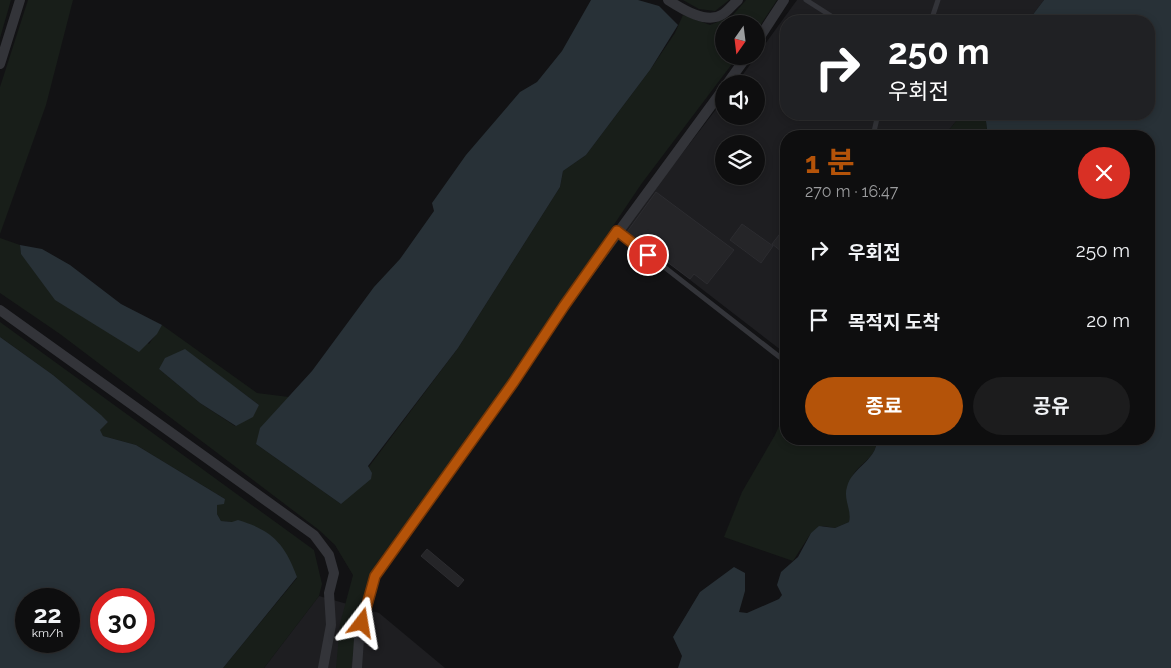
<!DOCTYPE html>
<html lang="ko">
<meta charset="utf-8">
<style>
:root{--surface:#0e0e0f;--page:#1c1c1d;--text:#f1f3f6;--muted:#9b9c9e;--line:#2e2e2f;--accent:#b45309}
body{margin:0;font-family:Raleway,"Noto Sans KR",sans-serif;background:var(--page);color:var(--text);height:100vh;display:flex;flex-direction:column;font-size:19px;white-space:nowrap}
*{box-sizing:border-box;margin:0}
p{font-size:16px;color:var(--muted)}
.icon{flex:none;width:28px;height:28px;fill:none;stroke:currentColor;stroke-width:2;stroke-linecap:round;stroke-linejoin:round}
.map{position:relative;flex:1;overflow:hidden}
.panel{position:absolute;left:780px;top:130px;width:375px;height:315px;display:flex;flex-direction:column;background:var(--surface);border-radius:20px;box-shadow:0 2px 8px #0003,0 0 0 1px var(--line)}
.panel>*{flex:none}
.hud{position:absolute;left:780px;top:15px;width:375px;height:105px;border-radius:20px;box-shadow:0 2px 8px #0003,0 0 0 1px var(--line);background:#202124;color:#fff;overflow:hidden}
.needle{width:32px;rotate:194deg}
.controls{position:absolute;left:715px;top:15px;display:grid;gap:10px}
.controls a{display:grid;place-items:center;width:50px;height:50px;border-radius:50%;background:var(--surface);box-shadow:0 2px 8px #0003,0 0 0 1px var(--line);font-size:25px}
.speed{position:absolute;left:15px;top:588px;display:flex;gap:10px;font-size:25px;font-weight:700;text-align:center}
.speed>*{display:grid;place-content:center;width:65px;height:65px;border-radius:50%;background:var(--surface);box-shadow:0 2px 8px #0003,0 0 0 1px var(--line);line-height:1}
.speed small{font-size:12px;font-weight:400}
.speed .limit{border:8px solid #d22;background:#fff;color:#111}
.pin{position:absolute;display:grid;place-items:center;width:42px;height:42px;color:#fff;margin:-21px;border:2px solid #fff;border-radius:50%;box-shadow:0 1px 5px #0007}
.me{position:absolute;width:55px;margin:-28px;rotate:14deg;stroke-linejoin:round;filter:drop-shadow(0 0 4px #0008)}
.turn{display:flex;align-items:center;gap:18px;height:105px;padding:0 25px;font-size:22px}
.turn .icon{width:65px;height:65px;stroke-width:2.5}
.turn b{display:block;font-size:35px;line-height:42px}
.round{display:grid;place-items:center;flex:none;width:52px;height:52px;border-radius:26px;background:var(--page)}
.summary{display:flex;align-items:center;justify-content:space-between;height:85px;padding:0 25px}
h1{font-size:30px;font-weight:700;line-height:38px;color:var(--accent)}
.cta{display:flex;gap:10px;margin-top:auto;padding:10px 25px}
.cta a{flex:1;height:58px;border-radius:30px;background:var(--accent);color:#fff;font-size:20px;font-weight:700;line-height:58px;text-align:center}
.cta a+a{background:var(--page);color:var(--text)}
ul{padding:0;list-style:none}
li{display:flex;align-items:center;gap:15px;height:70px;padding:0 25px}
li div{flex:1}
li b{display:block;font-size:19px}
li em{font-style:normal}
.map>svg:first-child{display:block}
.built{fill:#1e1e21;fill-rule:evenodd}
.green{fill:#181e19;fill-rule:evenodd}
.water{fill:#283137;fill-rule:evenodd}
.building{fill:#252528;stroke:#2c2c30}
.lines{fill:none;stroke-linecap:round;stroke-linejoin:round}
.service{stroke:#333439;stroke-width:5}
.minor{stroke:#333439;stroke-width:10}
.route-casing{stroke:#753606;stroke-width:12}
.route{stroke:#b45309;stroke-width:9}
</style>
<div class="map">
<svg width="1171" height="668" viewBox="0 0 1171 668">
<rect width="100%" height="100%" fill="#121214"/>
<g class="built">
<path d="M 797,0 L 1044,0 L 1028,21 L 786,21 L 786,114 L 962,114 L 944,136 L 786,136 L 786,354 L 624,229 L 724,99 L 724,116 L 756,116 L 756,84 L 736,84 ZM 724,144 L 756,144 L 756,176 L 724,176 Z"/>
<path d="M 319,596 L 379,613 L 445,668 L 264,668 Z"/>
</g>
<g class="green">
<path d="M 0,0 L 11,0 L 0,38 Z"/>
<path d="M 28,0 L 73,0 L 46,105 L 0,234 L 0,87 Z"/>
<path d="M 683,0 L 729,0 L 715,11 L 699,9 Z"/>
<path d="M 746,0 L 777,0 L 756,32 L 756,24 L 724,24 L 724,56 L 738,56 L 642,183 L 528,352 L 440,478 L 376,564 L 358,622 L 351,668 L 336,668 L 340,624 L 353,575 L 335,545 L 319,530 L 60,334 L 0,293 L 0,238 L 20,245 L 21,254 L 149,344 L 162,325 L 257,393 L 289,397 L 276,411 L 256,444 L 341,504 L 458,348 L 560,187 L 563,171 L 586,155 L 650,70 L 675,33 L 683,15 L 710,25 L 732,16 ZM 159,369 L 239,390 L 259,405 L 235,426 L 200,403 Z"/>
<path d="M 962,114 L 985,114 L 988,136 L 944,136 Z"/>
<path d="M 0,322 L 314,550 L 322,584 L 319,596 L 264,668 L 223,668 L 297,578 L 232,522 L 221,521 L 217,514 L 217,505 L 225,499 L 136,445 L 103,436 L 99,430 L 108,422 L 53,375 L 0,337 Z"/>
<path d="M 786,410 L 786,439 L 877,439 C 877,458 860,462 852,477 C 842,499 853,503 849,522 L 835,528 L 823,526 L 811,533 L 793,561 L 724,537 L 742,492 L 775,435 Z"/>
</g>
<g class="water">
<path d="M 591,0 L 638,0 L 659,6 L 678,25 L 650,70 L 586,155 L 563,171 L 560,187 L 458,348 L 368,466 L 372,473 L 371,479 L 341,504 L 256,444 L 260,428 L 312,371 L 374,287 L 400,259 L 434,211 L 432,203 L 466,155 L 520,92 L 537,82 L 562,51 Z"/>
<path d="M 1044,0 L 1171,0 L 1171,668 L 678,668 L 682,656 L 673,637 L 700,592 L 734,567 L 745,573 L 745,591 L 739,612 L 747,613 L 779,599 L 782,595 L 777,585 L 781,572 L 798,557 L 811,533 L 819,526 L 835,528 L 849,522 C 852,510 843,499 847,487 C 852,467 877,461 877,439 L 1149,439 L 1149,136 L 988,136 L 985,114 L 1149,114 L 1149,21 L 1028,21 Z"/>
<path d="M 20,245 L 42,249 L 70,265 L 121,304 L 162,325 L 157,334 L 139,352 L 55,300 L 21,254 Z"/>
<path d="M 0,337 L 53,375 L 101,415 L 108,422 L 100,430 L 103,436 L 136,445 L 225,499 L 224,504 L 217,505 L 217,514 L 221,521 L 232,522 L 238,520 C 272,530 285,544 297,577 L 223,668 L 0,668 ZM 26,599 L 69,599 L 69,641 L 26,641 ZM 101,599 L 144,599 L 144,641 L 101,641 Z"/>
<path d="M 185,349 L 259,405 L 253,417 L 236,426 L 200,403 L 159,369 L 165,358 Z"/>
</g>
<g class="building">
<path d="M 656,192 L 734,250 L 707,284 L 694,274 L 690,279 L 627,232 Z"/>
<path d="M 742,224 L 773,246 L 761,263 L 730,240 Z"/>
<path d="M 786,226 L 786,255 L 772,244 Z"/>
<path d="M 427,549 L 464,580 L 458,587 L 421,556 Z"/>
</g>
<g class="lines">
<g class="service">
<path d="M 806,0 L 839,21"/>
<path d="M 931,21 L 938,0"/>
<path d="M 873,136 L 878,114"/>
<path d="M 618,231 L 786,362"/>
</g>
<g class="minor">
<path d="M 668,0 C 682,9 707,25 723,14 C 729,10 733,4 738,0"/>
<path d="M 756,43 L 784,0"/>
<path d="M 0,64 L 20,0"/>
<path d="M 727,84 L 747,56"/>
<path d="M 0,310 L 314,535 L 329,555 L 334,573 L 329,593 L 331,625 L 323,668"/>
<path d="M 357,668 L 359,639 L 375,576 L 513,383 L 564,306 L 724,88"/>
</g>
</g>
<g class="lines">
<defs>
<path id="route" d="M 362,623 L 375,576 L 513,383 L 564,306 L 617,231 L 648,255"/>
</defs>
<use href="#route" class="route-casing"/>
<use href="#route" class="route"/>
</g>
</svg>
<div class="controls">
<a><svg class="needle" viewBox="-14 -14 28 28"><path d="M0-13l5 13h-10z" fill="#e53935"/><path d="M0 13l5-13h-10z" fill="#9b9c9e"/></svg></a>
<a><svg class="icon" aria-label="sound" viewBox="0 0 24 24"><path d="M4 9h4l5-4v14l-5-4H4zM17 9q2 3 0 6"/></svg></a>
<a><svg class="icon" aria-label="layers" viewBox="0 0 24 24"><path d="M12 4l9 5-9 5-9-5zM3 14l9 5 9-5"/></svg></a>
</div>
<div class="speed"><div>22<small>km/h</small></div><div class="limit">30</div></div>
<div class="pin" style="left:648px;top:255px;background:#d93025"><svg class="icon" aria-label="arrive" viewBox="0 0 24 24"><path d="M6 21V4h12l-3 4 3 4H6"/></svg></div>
<svg class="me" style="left:362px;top:623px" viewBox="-20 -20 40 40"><path d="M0-17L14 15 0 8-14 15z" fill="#b45309" stroke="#fff" stroke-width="4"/></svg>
<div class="hud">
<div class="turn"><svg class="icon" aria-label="right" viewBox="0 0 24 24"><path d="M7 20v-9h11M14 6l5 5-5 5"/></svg><div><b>250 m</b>우회전</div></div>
</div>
<section class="panel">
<div class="summary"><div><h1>1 분</h1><p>270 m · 16:47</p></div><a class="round" style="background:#d93025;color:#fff"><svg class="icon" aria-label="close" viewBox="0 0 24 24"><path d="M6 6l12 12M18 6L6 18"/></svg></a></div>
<ul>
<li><svg class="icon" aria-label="right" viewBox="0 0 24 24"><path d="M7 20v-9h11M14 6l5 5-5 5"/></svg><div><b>우회전</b></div><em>250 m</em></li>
<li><svg class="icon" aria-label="arrive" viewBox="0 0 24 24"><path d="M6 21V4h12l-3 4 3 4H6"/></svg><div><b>목적지 도착</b></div><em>20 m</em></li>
</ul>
<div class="cta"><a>종료</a><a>공유</a></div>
</section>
</div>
